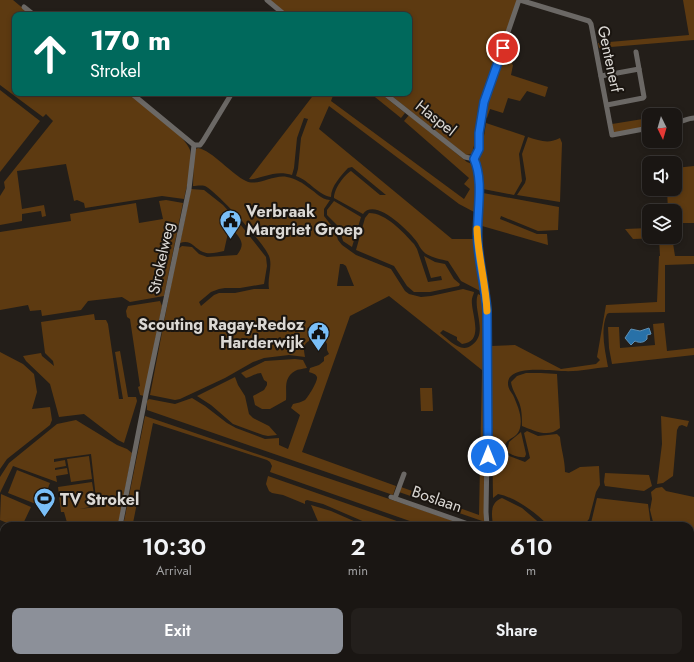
<!DOCTYPE html>
<style>
:root{--surface:#1a1613;--page:#231f1c;--text:#f1f3f6;--muted:#9f9fa0;--line:#383533;--accent:#8c9099}
body{margin:0;font-family:Jost,sans-serif;background:var(--page);color:var(--text);height:100vh;display:flex;flex-direction:column;font-size:15px;white-space:nowrap}
*{box-sizing:border-box;margin:0}
p{font-size:13px;color:var(--muted)}
.icon{flex:none;width:22px;height:22px;fill:none;stroke:currentColor;stroke-width:2;stroke-linecap:round;stroke-linejoin:round}
.map{position:relative;flex:1;overflow:hidden}
.details{position:absolute;left:0px;top:522px;width:694px;height:140px;display:flex;flex-direction:column;background:var(--surface);border-radius:12px 12px 0 0;box-shadow:0 2px 6px #0003,0 0 0 1px var(--line)}
.details>*{flex:none}
.top-card{position:absolute;left:12px;top:12px;width:400px;height:84px;border-radius:8px;box-shadow:0 2px 6px #0003,0 0 0 1px var(--line);background:#00695c;color:#fff;overflow:hidden}
.needle{width:26px;rotate:175deg}
.buttons{position:absolute;left:642px;top:108px;display:grid;gap:8px}
.buttons a{display:grid;place-items:center;width:40px;height:40px;border-radius:8px;background:var(--surface);box-shadow:0 2px 6px #0003,0 0 0 1px var(--line);font-size:20px}
.pin{position:absolute;display:grid;place-items:center;width:34px;height:34px;color:#fff;margin:-17px;border:2px solid #fff;border-radius:50%;box-shadow:0 1px 4px #0007}
.me{position:absolute;width:44px;margin:-22px;rotate:0deg;stroke-linejoin:round;filter:drop-shadow(0 0 3px #0008)}
.turn{display:flex;align-items:center;gap:14px;height:84px;padding:0 12px;font-size:18px}
.turn .icon{width:52px;height:52px;stroke-width:2.5}
.turn b{display:block;font-size:28px;line-height:34px}
.eta{display:flex;justify-content:space-evenly;align-items:center;height:68px;text-align:center}
.eta b{font-size:24px;font-weight:600;line-height:28px}
.cta{display:flex;gap:8px;margin-top:auto;padding:8px 12px}
.cta a{flex:1;height:46px;border-radius:8px;background:var(--accent);color:#fff;font-size:16px;font-weight:600;line-height:46px;text-align:center}
.cta a+a{background:var(--page);color:var(--text)}
.map>svg:first-child{display:block}
.green{fill:#5d3a11;fill-rule:evenodd}
.water{fill:#2871a8;stroke:#5e90b5}
.lines{fill:none;stroke-linecap:round;stroke-linejoin:round}
.street{stroke:#6b6865;stroke-width:5}
.primary{stroke:#b9b3ad;stroke-width:8}
.highway{stroke:#d8d1c9;stroke-width:10}
.route-casing{stroke:#114b97;stroke-width:10}
.route{stroke:#1a73e8;stroke-width:7}
.slow{stroke:#f59e0b;stroke-width:7}
.labels{text-anchor:middle;dominant-baseline:central;stroke-width:4;stroke-linejoin:round;paint-order:stroke}
.street-label{font-size:16px;fill:#dbd8d4;stroke:#1a1510}
.poi-label{font-size:16px;font-weight:bold;fill:#dbd8d4;stroke:#1a1510;text-anchor:start}
</style>
<div class="map">
<svg width="694" height="662" viewBox="0 0 694 662">
<rect width="100%" height="100%" fill="#231e19"/>
<g class="green">
<path d="M 0,0 L 13,0 L 31,15 L 15,15 L 15,93 L 129,93 C 142,104 186,136 190,150 C 193,164 187,185 184,199 L 162,196 L 85,208 L 84,203 L 77,200 L 74,201 L 66,164 L 17,171 L 22,209 L 44,205 L 46,216 L 42,217 L 41,211 L 22,214 L 22,221 L 0,225 L 0,196 L 5,188 L 4,182 L 53,121 L 46,114 L 43,117 L 0,85 Z"/>
<path d="M 269,0 L 517,0 L 481,116 L 479,115 L 478,119 L 480,120 L 472,154 L 466,155 L 388,93 L 409,93 L 409,15 L 288,15 Z"/>
<path d="M 683,0 L 694,0 L 694,40 L 599,48 L 598,43 L 689,35 Z"/>
<path d="M 508,39 L 518,42 L 512,64 L 513,65 L 511,75 L 548,87 L 545,97 L 527,91 L 520,101 L 508,98 L 503,113 L 490,109 L 487,118 L 483,115 Z"/>
<path d="M 0,90 L 40,121 L 0,172 Z"/>
<path d="M 315,93 L 334,93 L 331,101 L 464,199 L 470,189 L 464,184 L 469,178 L 404,121 L 409,115 L 467,162 L 472,164 L 477,172 L 476,213 L 459,204 L 329,106 L 319,129 L 452,239 L 476,239 L 484,293 L 461,281 L 448,261 C 440,259 427,257 422,250 C 420,248 419,245 417,242 C 409,231 375,197 363,214 L 334,198 C 334,189 344,175 351,171 L 380,195 L 386,195 L 352,167 L 348,168 C 341,176 331,186 331,197 C 318,195 310,181 296,176 L 298,169 L 301,138 L 308,119 L 304,118 L 297,138 L 294,168 L 292,175 C 283,172 274,173 265,176 C 259,177 255,180 249,179 Z"/>
<path d="M 370,93 L 380,93 L 405,113 L 401,118 Z"/>
<path d="M 649,118 L 649,126 L 613,133 L 612,124 Z"/>
<path d="M 486,123 L 525,136 L 519,154 L 522,181 L 514,195 L 483,189 L 483,173 L 478,161 L 481,155 Z"/>
<path d="M 528,137 C 540,141 549,144 560,138 L 562,143 L 560,202 L 517,195 L 525,183 L 526,179 L 522,154 Z"/>
<path d="M 198,148 C 213,151 231,174 246,181 C 257,187 274,174 287,177 C 296,179 303,183 309,188 C 317,193 320,199 330,200 L 324,209 L 324,216 L 335,230 L 338,240 L 342,245 L 356,255 L 391,269 L 405,291 L 409,294 L 421,297 L 431,296 L 463,289 L 474,292 C 474,293 472,298 472,299 C 470,311 486,342 462,344 L 457,340 L 457,337 L 443,330 L 440,333 C 449,340 461,354 472,345 C 489,333 472,309 478,294 L 484,297 L 486,313 L 485,522 L 399,492 L 401,487 L 479,515 L 482,370 L 389,296 L 350,316 L 302,452 L 396,486 L 393,495 L 147,410 L 147,401 L 149,399 L 175,404 L 192,398 L 205,406 L 227,423 L 236,428 L 265,439 L 279,438 L 279,445 L 288,449 L 300,415 L 291,408 L 293,404 C 297,403 302,402 305,400 C 308,397 318,381 317,377 C 316,374 312,373 309,372 L 310,368 L 319,365 L 324,361 L 324,357 L 329,354 L 327,350 L 327,344 L 317,325 C 314,323 309,326 307,329 L 309,335 L 309,341 C 302,345 304,350 305,357 L 289,355 L 264,358 L 253,362 L 225,378 L 180,399 L 175,400 L 150,395 L 178,249 L 182,246 L 192,247 L 199,254 L 207,257 L 237,255 C 245,245 242,240 234,231 L 236,219 L 266,257 L 267,266 L 264,284 L 240,288 L 225,288 L 219,289 L 211,292 L 199,302 L 201,306 L 214,295 L 219,293 L 235,293 L 254,289 L 269,289 C 267,278 273,266 269,256 C 265,244 217,192 205,186 C 201,185 196,186 193,186 L 194,154 L 196,149 ZM 340,264 L 343,264 L 346,266 L 354,286 L 337,286 Z"/>
<path d="M 694,166 L 694,223 L 675,223 L 675,211 L 668,211 L 667,189 L 675,189 L 675,168 Z"/>
<path d="M 191,189 L 204,190 L 223,205 L 232,215 L 224,251 C 217,252 210,255 203,252 C 194,248 191,239 180,243 Z"/>
<path d="M 483,193 L 559,207 L 558,230 L 538,231 L 501,216 L 500,219 L 537,234 L 547,234 L 548,245 L 482,226 Z"/>
<path d="M 166,200 L 183,203 L 164,296 L 130,302 L 122,297 L 88,301 L 81,310 L 42,316 L 41,310 L 30,311 L 28,305 L 0,310 L 0,232 L 71,221 L 70,214 L 136,203 L 139,223 L 163,219 L 159,201 Z"/>
<path d="M 334,201 L 361,217 L 352,247 L 343,241 L 339,227 L 327,215 L 327,210 Z"/>
<path d="M 369,213 C 386,213 403,232 414,244 L 417,249 L 428,282 L 442,280 L 441,276 L 431,278 L 424,256 L 435,262 L 445,264 L 454,279 L 460,284 L 459,286 L 430,292 L 414,292 L 407,286 L 394,266 L 356,250 L 365,218 Z"/>
<path d="M 649,228 L 649,237 L 672,237 L 675,256 L 694,256 L 694,264 L 665,265 L 665,312 L 609,313 L 607,314 C 600,330 605,350 608,367 C 593,368 578,372 563,371 C 552,371 507,364 508,384 C 508,388 511,392 513,395 C 517,404 523,417 520,428 C 517,441 502,436 504,454 L 525,462 L 530,458 L 524,433 L 527,431 L 538,436 L 557,434 L 560,437 C 561,449 565,460 565,472 L 569,473 L 580,467 L 599,466 L 600,485 L 596,492 L 589,519 L 584,525 L 570,526 L 557,521 L 553,526 L 549,526 C 536,513 517,498 498,494 L 493,498 L 491,346 L 515,345 L 561,369 L 596,364 L 600,360 L 597,357 L 606,305 L 657,302 L 659,256 L 660,256 L 659,238 L 633,239 L 625,229 Z"/>
<path d="M 160,301 L 162,306 L 144,396 L 140,395 L 138,387 L 140,386 L 130,319 L 127,317 L 126,311 L 128,306 Z"/>
<path d="M 94,314 L 95,320 L 106,320 L 108,324 L 119,399 L 123,399 L 115,352 L 120,351 L 128,397 L 136,397 L 137,401 L 124,443 L 118,440 L 84,414 L 59,417 L 50,384 L 26,361 L 23,356 L 41,353 L 42,356 L 54,366 L 53,361 L 45,353 L 41,322 Z"/>
<path d="M 664,323 L 667,351 L 694,348 L 694,355 L 612,364 L 609,348 L 608,327 L 619,327 L 620,348 L 655,345 L 653,324 Z"/>
<path d="M 0,352 L 23,364 L 34,374 L 37,392 L 32,409 L 50,407 L 52,420 L 50,425 L 7,459 L 0,469 Z"/>
<path d="M 295,359 L 303,360 L 307,368 C 303,369 298,369 295,371 C 283,378 287,389 286,400 L 270,409 L 262,409 L 255,405 L 253,396 L 264,390 L 267,385 L 267,382 L 264,380 L 261,373 C 256,373 251,377 246,378 L 241,373 L 265,361 Z"/>
<path d="M 526,373 L 541,373 L 557,374 L 560,428 C 548,438 535,431 522,426 C 522,417 522,408 518,400 C 515,393 512,389 511,382 L 517,376 Z"/>
<path d="M 235,377 L 238,385 L 245,396 L 249,414 L 253,418 L 269,426 L 277,435 L 268,436 L 263,435 L 233,424 L 211,405 L 197,396 Z"/>
<path d="M 420,388 L 432,388 L 433,411 L 421,411 Z"/>
<path d="M 145,416 L 454,521 L 453,526 L 424,526 L 270,472 L 272,466 L 270,462 L 267,460 L 153,423 L 133,523 L 127,526 L 123,526 Z"/>
<path d="M 661,416 L 689,421 L 687,427 L 682,425 L 679,426 L 677,430 L 673,476 L 663,483 L 657,484 L 662,444 Z"/>
<path d="M 76,420 L 117,445 L 127,449 L 132,453 L 118,526 L 68,526 L 64,512 L 61,512 L 58,487 L 92,482 L 96,506 L 79,509 L 97,507 L 91,454 L 54,459 L 54,462 L 65,460 L 66,466 L 55,468 L 55,470 L 67,468 L 68,474 L 56,476 L 57,482 L 13,466 L 0,493 L 0,477 L 9,463 L 57,424 Z"/>
<path d="M 521,432 L 526,454 L 525,457 C 518,458 512,455 507,452 L 509,442 Z"/>
<path d="M 89,456 L 92,479 L 71,482 L 67,459 Z"/>
<path d="M 17,470 L 50,483 L 41,506 L 8,493 Z"/>
<path d="M 605,473 L 649,475 L 652,486 L 644,491 L 605,486 L 604,482 Z"/>
<path d="M 268,476 L 411,526 L 374,526 L 323,504 L 307,500 L 305,501 L 305,504 L 283,495 L 272,493 L 269,491 L 266,484 Z"/>
<path d="M 662,487 L 666,491 L 694,497 L 694,529 L 690,530 L 690,526 L 654,526 L 650,510 L 652,499 L 651,492 L 656,488 Z"/>
<path d="M 1,494 L 31,507 L 22,526 L 14,526 L 0,520 Z"/>
<path d="M 502,498 L 522,508 L 543,526 L 493,526 C 492,515 489,503 502,498 Z"/>
<path d="M 597,498 L 648,504 L 651,526 L 595,526 L 591,523 Z"/>
<path d="M 311,505 L 331,511 L 365,526 L 320,526 Z"/>
<path d="M 0,562 L 4,567 L 4,626 L 0,626 Z"/>
<path d="M 0,630 L 4,630 L 4,658 L 73,658 L 80,662 L 0,662 Z"/>
<path d="M 113,658 L 146,658 L 149,661 L 150,658 L 162,658 L 162,662 L 107,662 L 111,662 Z"/>
<path d="M 374,658 L 474,658 L 468,662 L 367,662 Z"/>
<path d="M 514,658 L 593,658 L 583,662 L 507,662 Z"/>
</g>
<path class="water" d="M 649,328 L 651,334 L 647,335 L 647,339 C 644,343 639,343 635,341 L 631,345 L 625,338 L 631,329 L 640,331 Z"/>
<g class="lines">
<g class="street">
<path d="M 267,0 L 285,15"/>
<path d="M 520,0 L 589,21 L 591,24 L 612,135 L 649,128"/>
<path d="M 24,7 L 34,15"/>
<path d="M 601,76 L 639,69"/>
<path d="M 384,93 L 465,157 L 474,159"/>
<path d="M 607,105 L 643,98 L 644,97 L 636,52"/>
<path d="M 675,123 C 682,122 688,118 694,118"/>
<path d="M 194,145 L 200,145 L 203,141 L 232,93"/>
<path d="M 391,497 L 474,526"/>
<path d="M 395,498 L 404,474"/>
<path d="M 120,526 L 146,394 L 189,189 L 194,145 L 131,93"/>
<path d="M 487,526 L 486,512 L 488,392 L 487,310 L 486,294 L 478,245 L 479,180 L 478,167 L 474,159 L 479,149 L 479,133 L 484,102 L 519,0"/>
<path d="M 690,626 L 694,625"/>
<path d="M 95,662 L 95,658"/>
<path d="M 591,662 L 601,658"/>
</g>
<g class="primary">
<path d="M 690,538 L 694,537"/>
<path d="M 359,662 L 366,658"/>
</g>
<g class="highway">
<path d="M 690,574 L 694,574"/>
<path d="M 690,583 L 694,583"/>
<path d="M 480,662 L 486,658"/>
<path d="M 496,662 L 503,658"/>
</g>
</g>
<g class="lines">
<defs>
<path id="route" d="M 488,456 L 487,310 C 485,288 480,267 478,246 C 475,219 485,183 474,159 L 479,149 L 479,133 L 484,102 L 503,48"/>
</defs>
<use href="#route" class="route-casing"/>
<use href="#route" class="route"/>
<path class="slow" d="M 477,229 C 478,257 486,284 487,311"/>
</g>
<defs>
<symbol id="civic-pin" viewBox="-11 -11 22 30"><path d="M0 17L-7.5 6A9.5 9.5 0 1 1 7.5 6Z" fill="#7abff8" stroke="#1a1510"/><path d="M-.6-6.5H3V-4.5H.6V-3L4-1V1h2V6H-6V1h2V-1L-.6-3ZM-1.2 2.5V6h2.4V2.5Z" fill="#111"/></symbol>
<symbol id="stadium-pin" viewBox="-11 -11 22 30"><path d="M0 17L-7.5 6A9.5 9.5 0 1 1 7.5 6Z" fill="#7abff8" stroke="#1a1510"/><path d="M0-5a6.5 5 0 1 0 0 10a6.5 5 0 1 0 0-10ZM-3.5-1.8h7v3.6h-7Z" fill="#111"/></symbol>
</defs>
<g fill-rule="evenodd">
<use href="#civic-pin" x="218" y="208" width="25" height="34"/>
<use href="#civic-pin" x="306" y="320" width="25" height="34"/>
<use href="#stadium-pin" x="32" y="486" width="25" height="34"/>
</g>
<g class="labels">
<g class="street-label">
<text transform="translate(610 59) rotate(78)">Gentenerf</text>
<text transform="translate(436 118) rotate(38)">Haspel</text>
<text transform="translate(161 258) rotate(-78)">Strokelweg</text>
<text transform="translate(437 499) rotate(19)">Boslaan</text>
</g>
<g class="poi-label">
<text x="246" y="211">Verbraak<tspan x="246" dy="18">Margriet Groep</tspan></text>
<text x="304" y="324" text-anchor="end">Scouting Ragay-Redoz<tspan x="304" dy="18">Harderwijk</tspan></text>
<text x="60" y="499">TV Strokel</text>
</g>
</g>
</svg>
<div class="buttons">
<a><svg class="needle" viewBox="-14 -14 28 28"><path d="M0-13l5 13h-10z" fill="#e53935"/><path d="M0 13l5-13h-10z" fill="#9f9fa0"/></svg></a>
<a><svg class="icon" aria-label="sound" viewBox="0 0 24 24"><path d="M4 9h4l5-4v14l-5-4H4zM17 9q2 3 0 6"/></svg></a>
<a><svg class="icon" aria-label="layers" viewBox="0 0 24 24"><path d="M12 4l9 5-9 5-9-5zM3 14l9 5 9-5"/></svg></a>
</div>
<div class="pin" style="left:503px;top:48px;background:#d93025"><svg class="icon" aria-label="arrive" viewBox="0 0 24 24"><path d="M6 21V4h12l-3 4 3 4H6"/></svg></div>
<svg class="me" style="left:488px;top:456px" viewBox="-20 -20 40 40"><circle r="17" fill="#1a73e8" stroke="#fff" stroke-width="3"/><path d="M0-11L8 9 0 5-8 9z" fill="#fff"/></svg>
<div class="top-card">
<div class="turn"><svg class="icon" aria-label="ahead" viewBox="0 0 24 24"><path d="M12 20V5M6 11l6-6 6 6"/></svg><div><b>170 m</b>Strokel</div></div>
</div>
<section class="details">
<div class="eta">
<div><b>10:30</b><p>Arrival</p></div>
<div><b>2</b><p>min</p></div>
<div><b>610</b><p>m</p></div>
</div>
<div class="cta"><a>Exit</a><a>Share</a></div>
</section>
</div>
